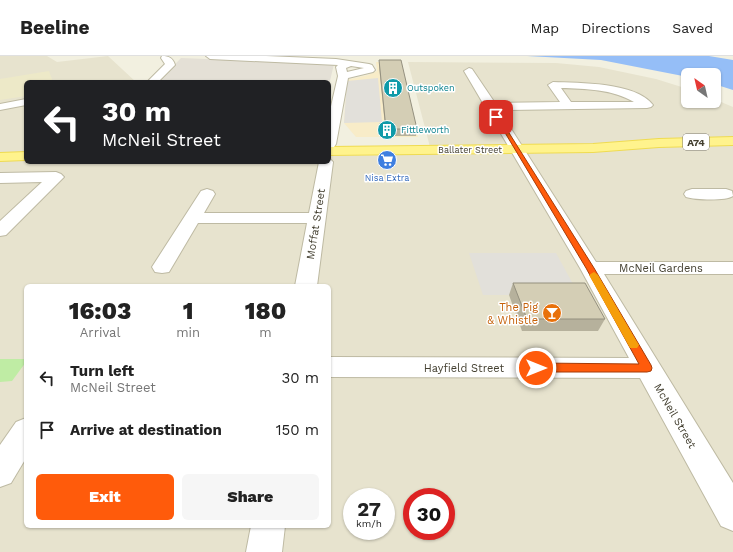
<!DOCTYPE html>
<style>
:root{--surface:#fff;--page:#f6f6f6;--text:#222;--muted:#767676;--line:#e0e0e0;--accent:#ff5b0b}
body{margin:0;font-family:"Work Sans",sans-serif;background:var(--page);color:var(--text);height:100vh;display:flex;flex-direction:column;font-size:15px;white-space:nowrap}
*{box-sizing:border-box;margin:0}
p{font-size:13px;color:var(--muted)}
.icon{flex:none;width:22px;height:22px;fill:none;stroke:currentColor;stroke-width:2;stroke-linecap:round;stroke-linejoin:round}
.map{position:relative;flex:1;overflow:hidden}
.details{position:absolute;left:24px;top:228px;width:307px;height:244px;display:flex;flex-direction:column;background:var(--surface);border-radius:6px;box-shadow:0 1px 3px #0004}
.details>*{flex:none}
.banner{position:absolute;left:24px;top:24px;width:307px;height:84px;border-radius:6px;box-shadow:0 1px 3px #0004;background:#202124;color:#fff;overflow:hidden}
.needle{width:26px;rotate:326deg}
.buttons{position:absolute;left:681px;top:12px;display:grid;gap:8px}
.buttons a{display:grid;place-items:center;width:40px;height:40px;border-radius:6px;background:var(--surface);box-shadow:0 1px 3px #0004;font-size:20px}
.speed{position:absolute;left:343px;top:432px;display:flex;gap:8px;font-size:20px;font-weight:700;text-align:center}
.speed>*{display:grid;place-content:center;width:52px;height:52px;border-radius:50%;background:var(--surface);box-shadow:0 1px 3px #0004;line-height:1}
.speed small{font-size:10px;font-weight:400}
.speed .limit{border:6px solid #d22;background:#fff;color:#111}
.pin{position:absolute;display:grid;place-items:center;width:34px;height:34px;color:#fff;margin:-17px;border-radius:8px;box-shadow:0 2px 6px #0006}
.me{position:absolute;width:44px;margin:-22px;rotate:90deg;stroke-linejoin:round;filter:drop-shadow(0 0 3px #0008)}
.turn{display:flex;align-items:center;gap:14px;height:84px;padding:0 12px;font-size:18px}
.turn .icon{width:52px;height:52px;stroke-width:2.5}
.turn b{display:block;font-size:28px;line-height:34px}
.eta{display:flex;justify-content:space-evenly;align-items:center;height:68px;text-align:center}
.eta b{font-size:24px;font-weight:800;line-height:28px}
.primary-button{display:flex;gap:8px;margin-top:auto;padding:8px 12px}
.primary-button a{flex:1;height:46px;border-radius:6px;background:var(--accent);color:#fff;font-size:16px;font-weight:800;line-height:46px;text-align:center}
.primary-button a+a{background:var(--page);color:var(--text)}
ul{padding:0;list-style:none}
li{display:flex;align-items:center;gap:12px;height:52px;padding:0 12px}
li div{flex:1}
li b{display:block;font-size:15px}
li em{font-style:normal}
header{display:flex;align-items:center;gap:24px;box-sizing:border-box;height:56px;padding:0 20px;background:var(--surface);border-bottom:1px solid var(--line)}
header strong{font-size:19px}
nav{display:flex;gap:22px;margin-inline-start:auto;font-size:14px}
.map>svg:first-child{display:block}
.residential{fill:#e7e3ce;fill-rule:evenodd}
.commercial{fill:#f8ecc8}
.industrial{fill:#e4e0d6}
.education{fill:#ede9c8}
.green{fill:#bfeca4}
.parking{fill:#e2e0da}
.water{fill:#95bef7}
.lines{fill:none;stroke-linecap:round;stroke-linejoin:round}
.minor-casing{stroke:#bebaa3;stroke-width:2}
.major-casing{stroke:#efdb52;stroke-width:2}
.minor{fill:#fff;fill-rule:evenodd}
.major{fill:#fff38d;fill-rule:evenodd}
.wall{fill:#b6b19c}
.building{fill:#d4ceb5;stroke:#94907f}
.route{fill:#ff5b0b;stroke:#a63b07}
.slow{fill:#f59e0b}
.labels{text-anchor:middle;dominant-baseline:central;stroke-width:3;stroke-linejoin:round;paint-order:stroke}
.far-culture-label{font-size:9px;fill:#0d838f;stroke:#fff;text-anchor:start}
.far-street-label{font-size:9px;fill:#444031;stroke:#fff}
.far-shop-label{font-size:9px;fill:#366cbe;stroke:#fff}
.shield{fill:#fff;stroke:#7c796f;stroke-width:1}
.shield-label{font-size:10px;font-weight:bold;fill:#444031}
.street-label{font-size:11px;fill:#444031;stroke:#fff}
.food-label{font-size:11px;fill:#c56008;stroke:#fff;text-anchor:end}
</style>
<header>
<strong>Beeline</strong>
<nav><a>Map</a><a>Directions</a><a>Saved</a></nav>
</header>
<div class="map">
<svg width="733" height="496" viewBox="0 0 733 496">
<rect width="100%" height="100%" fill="#f2f0e0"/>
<path class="residential" d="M 0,0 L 47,0 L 57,6 L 108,0 L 136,26 L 26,26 L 26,106 L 329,106 L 329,100 L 398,99 L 431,95 L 408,6 L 556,7 L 599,11 L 656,23 L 688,33 L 688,45 L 714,45 L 714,43 L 733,51 L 733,496 L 0,496 ZM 26,230 L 329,230 L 329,470 L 26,470 ZM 352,441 L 386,441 L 386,475 L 352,475 ZM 412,441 L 446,441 L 446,475 L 412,475 Z"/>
<path class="commercial" d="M 376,6 L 400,6 L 418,81 L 356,81 L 344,67 L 347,25 L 350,23 L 368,19 L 377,15 Z"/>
<path class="industrial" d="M 181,2 L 334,8 L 329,29 L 329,26 L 158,26 Z"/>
<path class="education" d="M 49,15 L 53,26 L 26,26 L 26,40 L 0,44 L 0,23 Z"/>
<path class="green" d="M 0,303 L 26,303 L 26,306 L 12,325 L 0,326 Z"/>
<g class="parking">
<path d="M 378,22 L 382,66 L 344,67 L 347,25 Z"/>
<path d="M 469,197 L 556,197 L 579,239 L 483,239 Z"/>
</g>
<path class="water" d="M 527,0 L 709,0 L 733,4 L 733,34 L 714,28 L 714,19 L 688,19 L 688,21 L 601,4 Z"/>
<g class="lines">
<defs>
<g id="minor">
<path d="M 162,0 C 169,0 173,2 175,9 L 158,26 L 147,26 L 165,8 L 161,2 Z"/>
<path d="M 206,0 L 266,0 L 336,3 L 369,8 L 372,9 L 375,14 L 373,16 L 348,22 L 336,88 L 334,91 L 329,92 L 329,59 L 338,20 L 336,11 L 338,9 L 210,3 ZM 351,10 L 364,12 L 347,16 L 346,12 Z"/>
<path d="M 469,12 L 472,13 L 495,47 L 560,46 L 548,29 L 553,26 C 579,27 636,26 653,49 L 651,51 L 647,52 L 499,54 L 596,206 L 733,206 L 733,218 L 604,218 L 733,427 L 733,475 L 721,470 L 640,322 L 329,321 L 329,301 L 629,302 L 580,212 L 464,15 ZM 561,32 C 586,33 612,33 634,46 L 571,46 Z"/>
<path d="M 26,43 L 26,49 L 0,54 L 0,48 Z"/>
<path d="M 329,102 L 333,106 L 317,230 L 295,230 L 307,167 L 198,167 L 169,216 L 162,217 L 155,216 L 152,211 L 201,135 L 207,133 L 213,135 L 215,138 L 204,157 L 309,157 L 319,106 L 329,106 Z"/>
<path d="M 56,116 L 61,118 L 64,121 L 6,179 L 0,180 L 0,165 L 42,126 L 0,127 L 0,117 Z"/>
<path d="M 692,133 L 726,133 L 732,135 L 733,140 C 727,145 695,144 686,141 L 684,138 L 686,135 Z"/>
<path d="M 26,362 L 26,402 L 11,427 L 0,431 L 0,389 L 16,366 Z"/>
<path d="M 251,470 L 285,470 L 282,496 L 246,496 Z"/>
</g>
<g id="major">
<path d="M 733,81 L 733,89 L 659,91 L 593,96 L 329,99 L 329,91 L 593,88 L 659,83 Z"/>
<path d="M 26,96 L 26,104 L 0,105 L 0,97 Z"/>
</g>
</defs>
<use href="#minor" class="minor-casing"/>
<use href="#major" class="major-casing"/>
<use href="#minor" class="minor"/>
<use href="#major" class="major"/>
</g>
<g class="wall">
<path d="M 379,4 L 417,73 L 416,80 L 386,80 L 379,10 Z"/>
<path d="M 513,227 L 605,263 L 598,275 L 522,275 L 509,239 Z"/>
</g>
<g class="building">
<path d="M 379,4 L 401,4 L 417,73 L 386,73 Z"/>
<path d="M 513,227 L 585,227 L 605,263 L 527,263 Z"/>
</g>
<path class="route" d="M 495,60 L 499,61 L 594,212 L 651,309 L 652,312 L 651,315 L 647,316 L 536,316 L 532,315 L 530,312 L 532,309 L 536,307 L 639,308 L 586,212 Z"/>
<path class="slow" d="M 594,216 L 598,219 L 637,286 L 639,289 L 637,292 L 630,292 L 589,219 Z"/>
<defs>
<symbol id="building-disc" viewBox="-11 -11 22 22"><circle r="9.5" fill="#0f9aa8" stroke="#fff"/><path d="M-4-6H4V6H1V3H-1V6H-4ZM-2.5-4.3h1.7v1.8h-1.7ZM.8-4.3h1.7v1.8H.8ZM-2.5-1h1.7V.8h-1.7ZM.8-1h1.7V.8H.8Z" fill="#fff"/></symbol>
<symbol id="supermarket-disc" viewBox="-11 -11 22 22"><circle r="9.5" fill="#3f7fe0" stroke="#fff"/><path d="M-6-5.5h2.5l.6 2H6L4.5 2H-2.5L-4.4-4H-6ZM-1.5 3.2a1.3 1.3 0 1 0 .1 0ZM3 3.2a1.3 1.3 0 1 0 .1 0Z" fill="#fff"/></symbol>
<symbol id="bar-disc" viewBox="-11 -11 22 22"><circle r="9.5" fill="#e8710a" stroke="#fff"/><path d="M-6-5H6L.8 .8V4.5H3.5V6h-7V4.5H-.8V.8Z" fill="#fff"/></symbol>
</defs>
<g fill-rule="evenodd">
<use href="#building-disc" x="382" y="21" width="22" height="22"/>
<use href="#building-disc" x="376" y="63" width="22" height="22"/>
<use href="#supermarket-disc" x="376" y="93" width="22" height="22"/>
<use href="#bar-disc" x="541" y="246" width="22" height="22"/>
</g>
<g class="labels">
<g class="far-culture-label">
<text x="407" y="32">Outspoken</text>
<text x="401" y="74">Fittleworth</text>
</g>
<g class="far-street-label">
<text x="470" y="94">Ballater Street</text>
</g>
<g class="far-shop-label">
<text x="387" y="122">Nisa Extra</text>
</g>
<rect class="shield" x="683" y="78" width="26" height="16" rx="3"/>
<g class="shield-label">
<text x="696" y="86">A74</text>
</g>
<g class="street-label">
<text transform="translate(316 168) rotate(-81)">Moffat Street</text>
<text x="661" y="212">McNeil Gardens</text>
<text x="464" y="312">Hayfield Street</text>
<text transform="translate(675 360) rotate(60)">McNeil Street</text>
</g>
<g class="food-label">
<text x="538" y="251">The Pig<tspan x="538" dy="13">&amp; Whistle</tspan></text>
</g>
</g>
</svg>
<div class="buttons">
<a><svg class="needle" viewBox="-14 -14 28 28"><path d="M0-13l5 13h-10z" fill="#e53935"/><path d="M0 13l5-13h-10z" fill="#767676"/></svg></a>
</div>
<div class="speed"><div>27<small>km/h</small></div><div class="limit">30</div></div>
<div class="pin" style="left:496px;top:61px;background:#d93025"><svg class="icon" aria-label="arrive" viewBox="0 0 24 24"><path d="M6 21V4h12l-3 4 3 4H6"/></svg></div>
<svg class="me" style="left:536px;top:312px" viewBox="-20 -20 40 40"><circle r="17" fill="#ff5b0b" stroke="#fff" stroke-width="3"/><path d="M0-11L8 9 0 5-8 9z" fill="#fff"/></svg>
<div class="banner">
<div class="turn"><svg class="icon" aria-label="left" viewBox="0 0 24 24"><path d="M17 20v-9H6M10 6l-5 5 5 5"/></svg><div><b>30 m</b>McNeil Street</div></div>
</div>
<section class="details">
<div class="eta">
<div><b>16:03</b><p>Arrival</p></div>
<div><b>1</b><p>min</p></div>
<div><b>180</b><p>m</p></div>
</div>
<ul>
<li><svg class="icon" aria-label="left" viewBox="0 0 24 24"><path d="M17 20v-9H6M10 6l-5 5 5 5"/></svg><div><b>Turn left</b><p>McNeil Street</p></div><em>30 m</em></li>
<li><svg class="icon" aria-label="arrive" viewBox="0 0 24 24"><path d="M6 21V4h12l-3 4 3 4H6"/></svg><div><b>Arrive at destination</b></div><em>150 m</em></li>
</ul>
<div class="primary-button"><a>Exit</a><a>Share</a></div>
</section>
</div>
